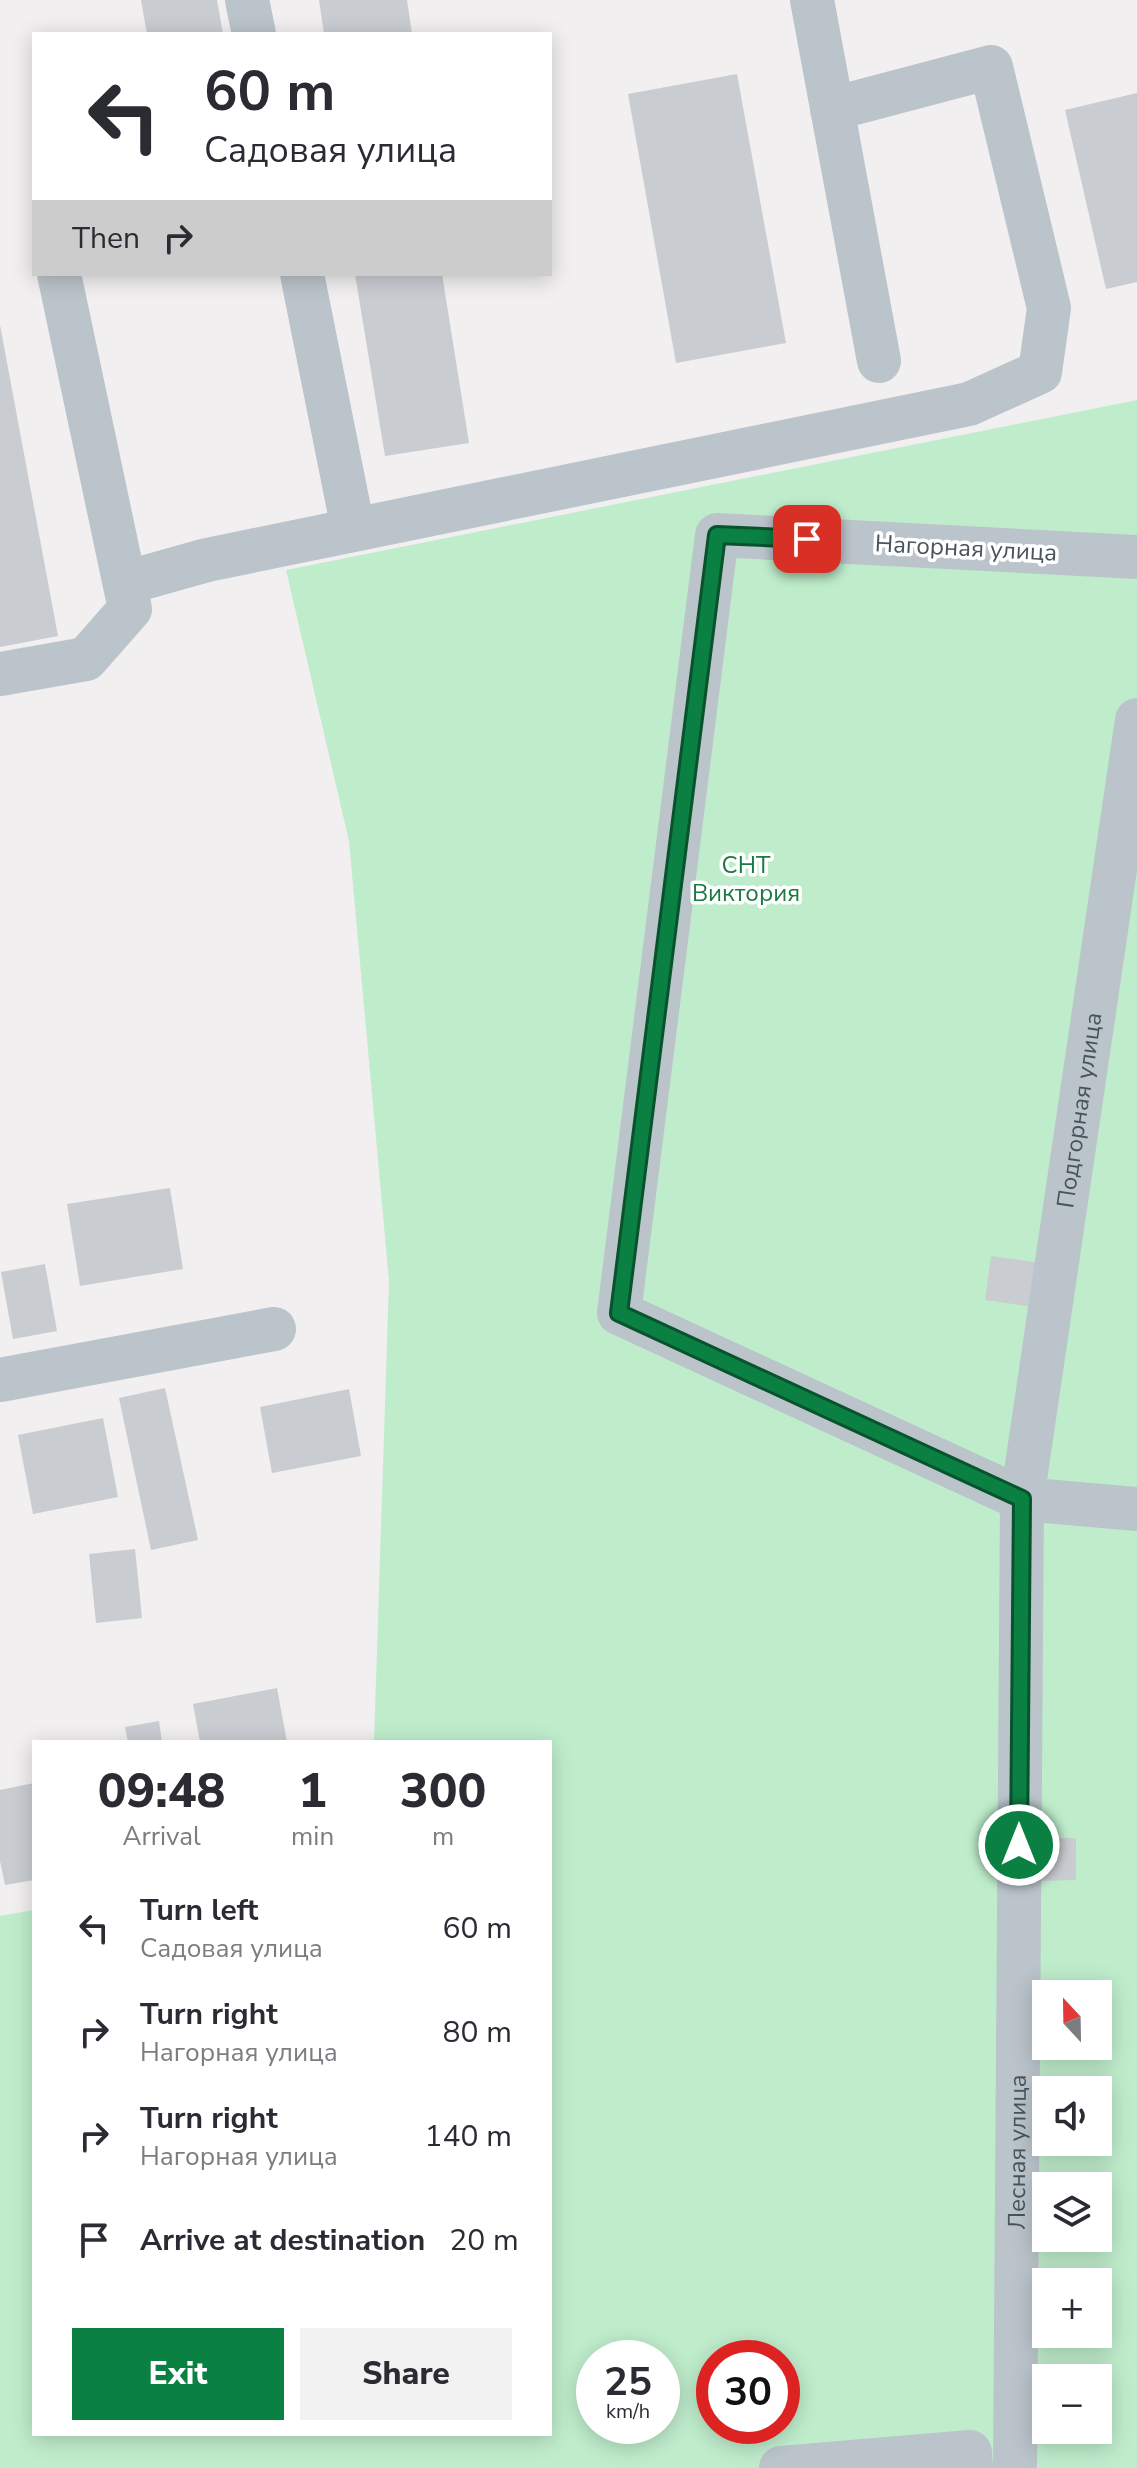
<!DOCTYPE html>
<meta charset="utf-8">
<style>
:root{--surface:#fff;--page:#f2f2f3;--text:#2b2b33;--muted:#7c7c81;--accent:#0b8043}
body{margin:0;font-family:"Nunito Sans",sans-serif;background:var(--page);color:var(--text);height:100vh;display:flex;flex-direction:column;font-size:30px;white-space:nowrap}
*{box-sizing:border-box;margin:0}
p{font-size:26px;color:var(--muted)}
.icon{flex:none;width:44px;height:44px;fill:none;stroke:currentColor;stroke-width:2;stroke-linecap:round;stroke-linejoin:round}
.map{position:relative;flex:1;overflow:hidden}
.sheet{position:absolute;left:32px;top:1740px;width:520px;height:696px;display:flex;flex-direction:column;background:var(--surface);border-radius:0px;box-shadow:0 4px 20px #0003}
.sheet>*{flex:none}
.guide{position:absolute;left:32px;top:32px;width:520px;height:244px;border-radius:0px;box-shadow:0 4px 20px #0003;background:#fff;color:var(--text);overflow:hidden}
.needle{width:52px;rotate:338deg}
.fabs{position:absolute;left:1032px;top:1980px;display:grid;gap:16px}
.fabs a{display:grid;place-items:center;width:80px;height:80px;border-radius:0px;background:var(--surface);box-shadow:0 4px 20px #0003;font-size:40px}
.speed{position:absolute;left:576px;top:2340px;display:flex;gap:16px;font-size:40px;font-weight:700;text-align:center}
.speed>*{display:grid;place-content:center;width:104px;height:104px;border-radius:50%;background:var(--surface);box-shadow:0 4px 20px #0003;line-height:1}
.speed small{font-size:20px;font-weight:400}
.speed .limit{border:12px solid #d22;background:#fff;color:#111}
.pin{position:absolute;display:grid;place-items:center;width:68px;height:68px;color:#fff;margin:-34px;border-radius:16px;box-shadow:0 4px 12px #0006}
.me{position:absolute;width:88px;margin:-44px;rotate:0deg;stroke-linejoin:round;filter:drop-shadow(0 0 6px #0008)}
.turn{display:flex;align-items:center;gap:28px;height:168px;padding:0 40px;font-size:36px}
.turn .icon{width:104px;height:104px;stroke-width:2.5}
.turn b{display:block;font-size:56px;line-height:68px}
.then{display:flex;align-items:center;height:76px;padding:0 40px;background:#0003;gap:16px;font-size:30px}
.eta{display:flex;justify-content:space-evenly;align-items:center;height:136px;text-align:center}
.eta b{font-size:48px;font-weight:800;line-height:56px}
.cta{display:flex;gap:16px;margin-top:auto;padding:16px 40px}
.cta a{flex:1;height:92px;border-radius:0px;background:var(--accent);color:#fff;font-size:32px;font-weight:800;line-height:92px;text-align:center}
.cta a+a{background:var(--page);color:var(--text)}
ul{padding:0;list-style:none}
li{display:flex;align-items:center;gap:24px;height:104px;padding:0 40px}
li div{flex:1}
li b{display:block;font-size:30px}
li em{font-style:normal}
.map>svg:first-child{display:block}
.green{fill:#bfedcc;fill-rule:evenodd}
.building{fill:#c9ccd1}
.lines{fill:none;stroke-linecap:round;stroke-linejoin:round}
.minor{stroke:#bbc4cb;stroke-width:44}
.route-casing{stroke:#07532c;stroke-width:20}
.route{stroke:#0b8043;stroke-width:14}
.labels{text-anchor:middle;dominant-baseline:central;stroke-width:7;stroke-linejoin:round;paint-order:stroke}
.street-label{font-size:24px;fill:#48545b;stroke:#fff}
.park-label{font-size:24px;fill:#1b7942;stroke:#fff}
</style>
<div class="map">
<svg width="1137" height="2468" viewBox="0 0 1137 2468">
<rect width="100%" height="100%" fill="#f1efef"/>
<path class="green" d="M 1137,400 L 1137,2468 L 0,2468 L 0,1916 L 34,1910 L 34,2434 L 550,2434 L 550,1742 L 374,1742 L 389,1281 L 349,841 L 286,570 ZM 1046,1994 L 1098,1994 L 1098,2046 L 1046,2046 ZM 1046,2090 L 1098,2090 L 1098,2142 L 1046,2142 ZM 1046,2186 L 1098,2186 L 1098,2238 L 1046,2238 ZM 1046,2282 L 1098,2282 L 1098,2334 L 1046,2334 ZM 594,2358 L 662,2358 L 662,2426 L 594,2426 ZM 714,2358 L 782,2358 L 782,2426 L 714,2426 ZM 1046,2378 L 1098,2378 L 1098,2430 L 1046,2430 Z"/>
<g class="building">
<path d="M 141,0 L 217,0 L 223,34 L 147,34 Z"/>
<path d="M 319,0 L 407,0 L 412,34 L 324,34 Z"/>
<path d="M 737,74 L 786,343 L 676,363 L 628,94 Z"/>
<path d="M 1137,93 L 1137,282 L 1106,289 L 1065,110 Z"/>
<path d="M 355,274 L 442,274 L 469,443 L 385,456 Z"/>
<path d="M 0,325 L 58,636 L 0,647 Z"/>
<path d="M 170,1188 L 183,1269 L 80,1286 L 67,1204 Z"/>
<path d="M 991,1256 L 1040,1263 L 1034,1307 L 985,1300 Z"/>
<path d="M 45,1264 L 57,1331 L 13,1339 L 1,1272 Z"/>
<path d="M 165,1388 L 198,1540 L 151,1550 L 119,1398 Z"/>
<path d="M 349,1389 L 361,1456 L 272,1473 L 260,1407 Z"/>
<path d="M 103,1418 L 118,1497 L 33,1514 L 18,1435 Z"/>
<path d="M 135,1549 L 142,1618 L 96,1623 L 89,1554 Z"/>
<path d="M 277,1688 L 287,1742 L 200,1742 L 193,1704 Z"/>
<path d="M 159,1721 L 162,1742 L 128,1742 L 125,1727 Z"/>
<path d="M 34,1783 L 34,1880 L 5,1885 L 0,1861 L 0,1790 Z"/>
<path d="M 1036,1838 L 1076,1838 L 1076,1880 L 1037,1881 Z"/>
</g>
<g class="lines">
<g class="minor">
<path d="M 247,0 L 254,34"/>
<path d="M 812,0 L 879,361"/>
<path d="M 302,274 L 353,529"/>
<path d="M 1137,557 L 717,535 L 619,1313 L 1022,1499 L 1137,1509"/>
<path d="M 125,583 L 207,560 L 969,404 L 1040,372 L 1049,308 L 991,67 L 832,109"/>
<path d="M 0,674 L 86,659 L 130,609 L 59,274"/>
<path d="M 0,1380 L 274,1329"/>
<path d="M 781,2468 L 970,2452 L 971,2468"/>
<path id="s1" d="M 1015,2468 L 1022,1499 L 1137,720"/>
</g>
</g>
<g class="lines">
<defs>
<path id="route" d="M 807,539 L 717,535 L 619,1313 L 1022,1499 L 1019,1845"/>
</defs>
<use href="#route" class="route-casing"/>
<use href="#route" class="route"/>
</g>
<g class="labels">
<g class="street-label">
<text transform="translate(966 548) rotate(3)">Нагорная улица</text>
<text stroke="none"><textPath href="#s1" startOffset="1362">Подгорная улица</textPath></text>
<text stroke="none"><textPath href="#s1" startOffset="316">Лесная улица</textPath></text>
</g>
<g class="park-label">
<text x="746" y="865">СНТ<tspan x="746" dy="28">Виктория</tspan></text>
</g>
</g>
</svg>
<div class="fabs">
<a><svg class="needle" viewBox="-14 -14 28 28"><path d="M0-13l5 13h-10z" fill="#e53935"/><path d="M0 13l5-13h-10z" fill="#7c7c81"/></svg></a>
<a><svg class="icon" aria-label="sound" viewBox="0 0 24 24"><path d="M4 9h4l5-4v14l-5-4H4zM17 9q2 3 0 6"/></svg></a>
<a><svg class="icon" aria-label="layers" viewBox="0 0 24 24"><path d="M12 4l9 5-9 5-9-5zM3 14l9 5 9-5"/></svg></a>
<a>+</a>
<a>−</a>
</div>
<div class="speed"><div>25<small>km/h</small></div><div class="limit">30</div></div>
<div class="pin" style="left:807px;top:539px;background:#d93025"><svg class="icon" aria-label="arrive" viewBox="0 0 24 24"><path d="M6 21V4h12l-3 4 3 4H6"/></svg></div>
<svg class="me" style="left:1019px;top:1845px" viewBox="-20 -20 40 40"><circle r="17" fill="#0b8043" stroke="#fff" stroke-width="3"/><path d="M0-11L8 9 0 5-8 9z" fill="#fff"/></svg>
<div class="guide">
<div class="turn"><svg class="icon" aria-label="left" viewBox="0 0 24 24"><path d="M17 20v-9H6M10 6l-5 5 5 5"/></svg><div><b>60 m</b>Садовая улица</div></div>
<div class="then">Then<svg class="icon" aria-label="right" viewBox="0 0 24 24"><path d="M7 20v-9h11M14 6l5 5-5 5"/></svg></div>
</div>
<section class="sheet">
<div class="eta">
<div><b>09:48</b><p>Arrival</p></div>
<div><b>1</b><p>min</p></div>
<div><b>300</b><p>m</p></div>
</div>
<ul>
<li><svg class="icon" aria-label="left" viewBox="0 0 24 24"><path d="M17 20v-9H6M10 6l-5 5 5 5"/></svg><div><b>Turn left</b><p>Садовая улица</p></div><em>60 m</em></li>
<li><svg class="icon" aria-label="right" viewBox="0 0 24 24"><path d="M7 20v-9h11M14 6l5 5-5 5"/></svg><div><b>Turn right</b><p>Нагорная улица</p></div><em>80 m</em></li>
<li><svg class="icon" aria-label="right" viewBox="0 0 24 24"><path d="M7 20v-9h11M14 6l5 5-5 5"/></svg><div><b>Turn right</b><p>Нагорная улица</p></div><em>140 m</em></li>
<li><svg class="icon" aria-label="arrive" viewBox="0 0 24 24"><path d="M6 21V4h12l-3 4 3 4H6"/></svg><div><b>Arrive at destination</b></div><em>20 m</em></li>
</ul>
<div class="cta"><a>Exit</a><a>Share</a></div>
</section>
</div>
